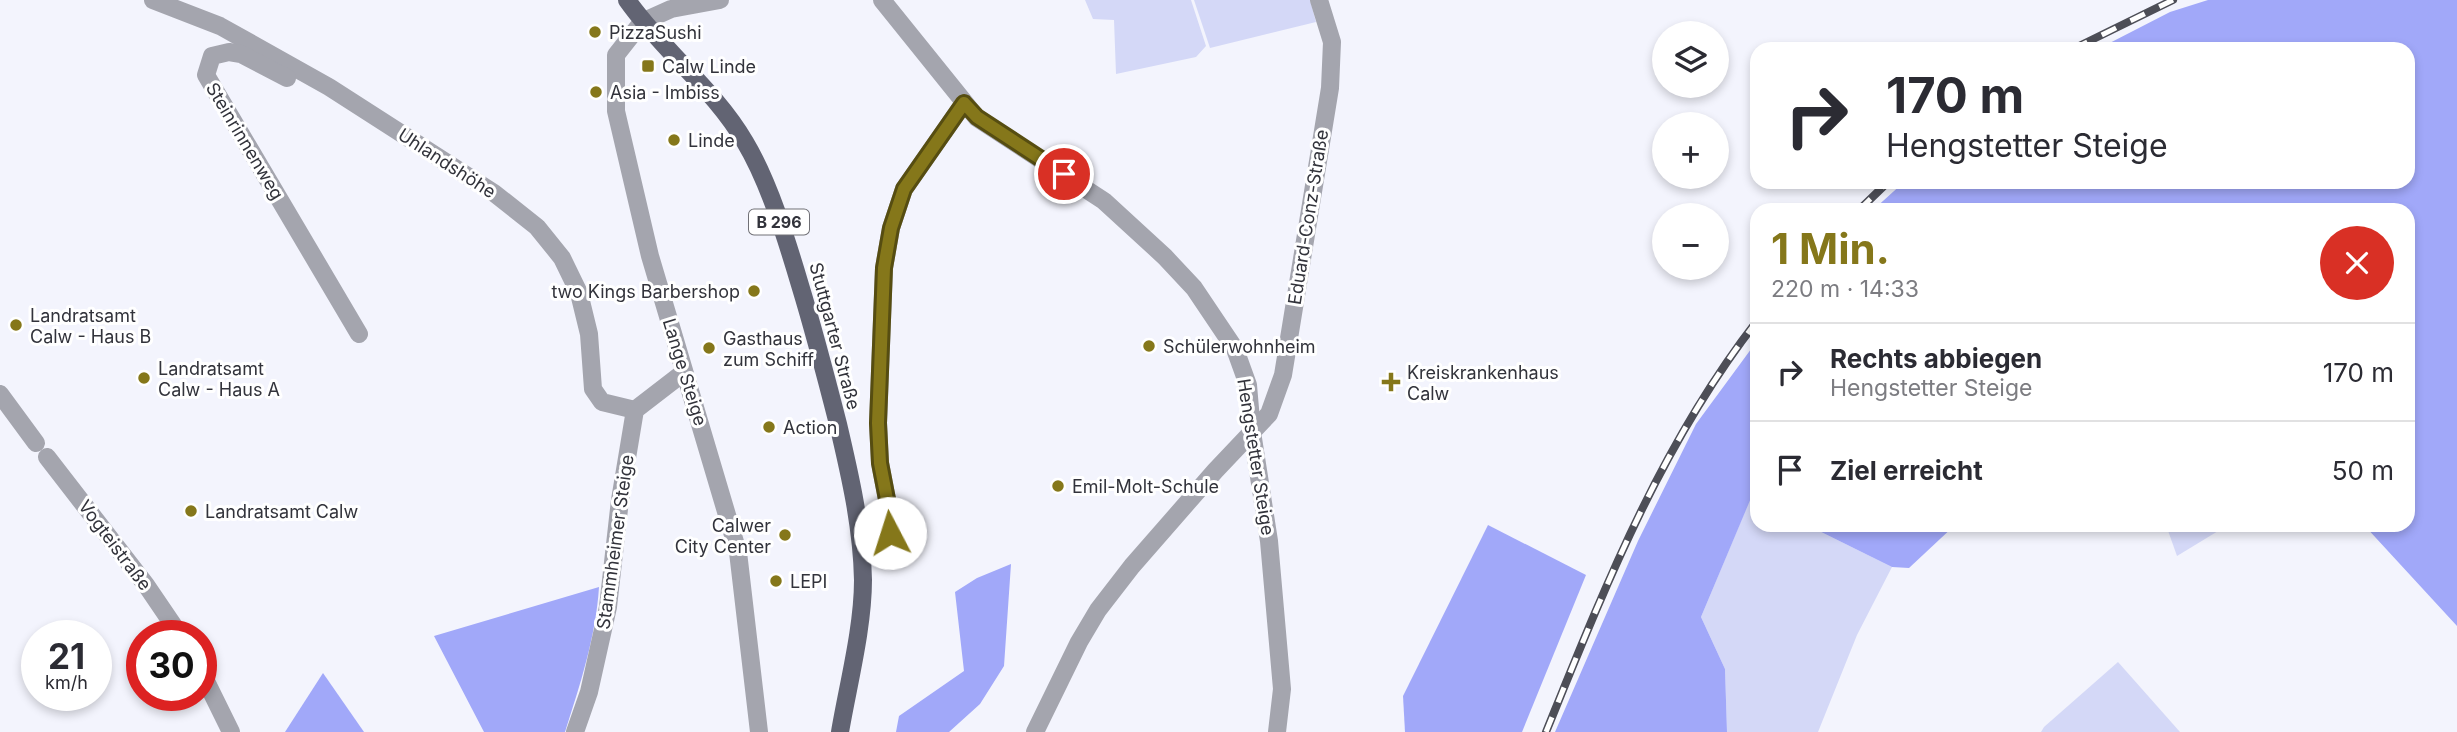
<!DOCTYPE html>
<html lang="de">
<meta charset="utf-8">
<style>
:root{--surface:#fff;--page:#f7f7f7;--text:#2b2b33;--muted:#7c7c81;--line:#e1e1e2;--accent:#85771a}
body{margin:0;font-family:Inter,sans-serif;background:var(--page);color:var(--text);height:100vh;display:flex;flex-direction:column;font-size:26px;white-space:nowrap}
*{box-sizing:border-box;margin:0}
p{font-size:23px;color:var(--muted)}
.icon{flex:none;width:38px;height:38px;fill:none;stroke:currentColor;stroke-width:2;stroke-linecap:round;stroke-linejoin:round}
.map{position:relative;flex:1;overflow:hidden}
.details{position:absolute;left:1750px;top:203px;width:665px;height:329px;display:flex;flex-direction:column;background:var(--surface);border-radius:21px;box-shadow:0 4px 10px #0003}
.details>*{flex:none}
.top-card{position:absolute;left:1750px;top:42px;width:665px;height:147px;border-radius:21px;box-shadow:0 4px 10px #0003;background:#fff;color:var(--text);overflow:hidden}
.tools{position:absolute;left:1652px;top:21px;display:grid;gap:14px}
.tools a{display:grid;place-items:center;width:77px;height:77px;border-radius:50%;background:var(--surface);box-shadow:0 4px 10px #0003;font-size:35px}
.speed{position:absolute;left:21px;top:620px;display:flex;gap:14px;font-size:35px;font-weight:700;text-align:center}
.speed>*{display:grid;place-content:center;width:91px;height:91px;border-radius:50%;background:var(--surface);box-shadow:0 4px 10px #0003;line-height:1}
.speed small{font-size:18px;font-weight:400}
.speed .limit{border:10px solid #d22;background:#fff;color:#111}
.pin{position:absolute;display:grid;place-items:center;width:60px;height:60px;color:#fff;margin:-30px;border:4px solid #fff;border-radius:50%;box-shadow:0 2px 7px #0007}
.me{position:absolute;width:77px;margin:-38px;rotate:355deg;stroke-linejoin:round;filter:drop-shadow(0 0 5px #0008)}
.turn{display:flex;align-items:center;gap:24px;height:147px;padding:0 21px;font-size:32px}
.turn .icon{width:91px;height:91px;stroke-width:2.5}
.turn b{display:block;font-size:49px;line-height:60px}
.round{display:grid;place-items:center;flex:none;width:74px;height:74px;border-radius:37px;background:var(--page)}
.overview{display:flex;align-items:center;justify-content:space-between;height:119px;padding:0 21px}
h1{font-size:42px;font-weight:700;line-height:52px;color:var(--accent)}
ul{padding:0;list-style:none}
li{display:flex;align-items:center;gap:21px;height:98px;padding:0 21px;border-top:2px solid var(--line)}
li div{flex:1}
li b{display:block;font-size:26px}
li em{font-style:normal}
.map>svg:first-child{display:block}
.green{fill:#d4d8f7}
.forest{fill:#a1a8f9}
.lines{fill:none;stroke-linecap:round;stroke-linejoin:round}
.minor{stroke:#a4a5ae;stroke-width:18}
.major{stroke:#626473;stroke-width:18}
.rail-casing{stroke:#4d4e57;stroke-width:8}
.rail{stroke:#fff;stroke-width:5;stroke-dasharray:16;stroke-linecap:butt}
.route-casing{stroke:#564d11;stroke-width:18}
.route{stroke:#85771a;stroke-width:12}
.poi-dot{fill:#85771a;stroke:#fff;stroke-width:2.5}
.labels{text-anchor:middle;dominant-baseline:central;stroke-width:6;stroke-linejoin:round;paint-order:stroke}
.shield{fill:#fff;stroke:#707076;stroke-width:2}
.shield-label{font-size:16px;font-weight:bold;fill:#32333b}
.poi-label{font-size:18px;fill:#32333b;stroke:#fff;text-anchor:start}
.street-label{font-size:18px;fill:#32333b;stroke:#fff}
</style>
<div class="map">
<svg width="2457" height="732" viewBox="0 0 2457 732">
<rect width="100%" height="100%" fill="#f3f4fd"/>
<g class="green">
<path d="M 1085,0 L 1191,0 L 1206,46 L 1196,57 L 1116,74 L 1114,20 L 1093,19 Z"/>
<path d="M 1194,0 L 1310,0 L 1316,22 L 1210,48 Z"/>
<path d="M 1751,497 L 1757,500 L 1757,525 L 1807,525 L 1892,567 L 1857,635 L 1818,732 L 1727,732 L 1725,669 L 1701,617 Z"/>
<path d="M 2166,525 L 2228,525 L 2177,556 Z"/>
<path d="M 2118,662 L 2180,732 L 2041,732 L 2044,727 Z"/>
</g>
<g class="forest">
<path d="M 2208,0 L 2457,0 L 2457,626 L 2364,525 L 2408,525 L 2408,210 L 1873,210 L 1904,182 L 2408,182 L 2408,49 L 2098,49 L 2170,12 Z"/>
<path d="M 1757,341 L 1757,500 L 1751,498 L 1701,617 L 1725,669 L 1727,732 L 1555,732 L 1638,541 L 1696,424 Z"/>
<path d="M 1488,525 L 1586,575 L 1522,732 L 1405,732 L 1403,696 Z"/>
<path d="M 1807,525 L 1955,525 L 1909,568 L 1892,567 Z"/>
<path d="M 1011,564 L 1004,666 L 980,704 L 949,732 L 896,732 L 899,716 L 964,671 L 955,592 L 977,578 Z"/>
<path d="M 599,587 C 596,636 580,685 565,732 L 484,732 L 434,636 Z"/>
<path d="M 323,673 L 364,732 L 285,732 Z"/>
</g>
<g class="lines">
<g class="minor">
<path d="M 153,0 L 220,26 L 329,87 L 494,193 L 537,227 L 562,258 L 579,293 L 589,334 L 593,389 L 602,402 L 635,410"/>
<path d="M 720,0 L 671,9 L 642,22 L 616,55 L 616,111 L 650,256 L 738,552 L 759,732"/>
<path d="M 882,0 L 977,118 L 1104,201 L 1165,257 L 1194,288 L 1235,349 L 1248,385 L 1252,432 L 1269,541 L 1282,689 L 1277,732"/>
<path d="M 287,78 L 241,54 L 229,52 L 212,56 L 206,75 L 359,334"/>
<path d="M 0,394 L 36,443"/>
<path d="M 47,457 L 146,585 L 180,635"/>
<path d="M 861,544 L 880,541 L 890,533 L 891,520 L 880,463 L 878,423 L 884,268 L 891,228 L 904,189 L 964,103"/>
<path d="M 201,671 L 231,732"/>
<path d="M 575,732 L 589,692 L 608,607 L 620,500 L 635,410 L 683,373"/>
<path d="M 1035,732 L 1079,642 L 1098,610 L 1132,566 L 1215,471 L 1269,414 L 1283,375 L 1330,88 L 1332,42 L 1319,0"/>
</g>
<path class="major" d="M 627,0 C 662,50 714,89 745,142 C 769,182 787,241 800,285 C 814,331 826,377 838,424 C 850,475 862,527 863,580 C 863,628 848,685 840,732"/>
<defs>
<g id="rail">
<path d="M 2073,49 L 2173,0"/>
<path d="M 1859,210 L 1888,182"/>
<path d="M 1546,732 C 1604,589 1661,444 1757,321"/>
</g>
</defs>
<use href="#rail" class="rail-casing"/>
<use href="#rail" class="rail"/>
</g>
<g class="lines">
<defs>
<path id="route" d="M 890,533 L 891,520 L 880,463 L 878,423 L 884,268 L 891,228 L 904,189 L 964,103 L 977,117 L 1064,174"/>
</defs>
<use href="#route" class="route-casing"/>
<use href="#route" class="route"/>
</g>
<g class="poi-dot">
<circle cx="595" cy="32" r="7"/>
<rect x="641" y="59" width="14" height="14" rx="3.5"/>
<circle cx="596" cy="92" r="7"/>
<circle cx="674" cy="140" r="7"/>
<circle cx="754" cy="291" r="7"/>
<circle cx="16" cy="325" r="7"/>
<circle cx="1149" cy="346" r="7"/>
<circle cx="709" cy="348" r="7"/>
<circle cx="144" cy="378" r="7"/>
<path d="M1387.5 371.5h7v7h7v7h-7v7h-7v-7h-7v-7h7z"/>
<circle cx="769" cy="427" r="7"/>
<circle cx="1058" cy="486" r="7"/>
<circle cx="191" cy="511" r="7"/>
<circle cx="785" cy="535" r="7"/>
<circle cx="776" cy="581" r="7"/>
</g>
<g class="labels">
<rect class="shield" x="749" y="209.5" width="60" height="25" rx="5"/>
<g class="shield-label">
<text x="779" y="222">B 296</text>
</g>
<g class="poi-label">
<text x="609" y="32">PizzaSushi</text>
<text x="662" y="66">Calw Linde</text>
<text x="610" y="92">Asia - Imbiss</text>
<text x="688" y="140">Linde</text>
<text x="740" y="291" text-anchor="end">two Kings Barbershop</text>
<text x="30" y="315">Landratsamt<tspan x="30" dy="21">Calw - Haus B</tspan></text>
<text x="723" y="338">Gasthaus<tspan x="723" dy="21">zum Schiff</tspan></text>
<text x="1163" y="346">Schülerwohnheim</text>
<text x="158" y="368">Landratsamt<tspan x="158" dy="21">Calw - Haus A</tspan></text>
<text x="1407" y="372">Kreiskrankenhaus<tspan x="1407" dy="21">Calw</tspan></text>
<text x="783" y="427">Action</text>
<text x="1072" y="486">Emil-Molt-Schule</text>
<text x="205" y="511">Landratsamt Calw</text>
<text x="771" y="525" text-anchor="end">Calwer<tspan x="771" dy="21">City Center</tspan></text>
<text x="790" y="581">LEPI</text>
</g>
<g class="street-label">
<text transform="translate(245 141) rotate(59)">Steinrinnenweg</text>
<text transform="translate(447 163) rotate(33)">Uhlandshöhe</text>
<text transform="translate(1308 217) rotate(-81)">Eduard-Conz-Straße</text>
<text transform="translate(835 336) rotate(75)">Stuttgarter Straße</text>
<text transform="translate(685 372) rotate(73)">Lange Steige</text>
<text transform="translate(1256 457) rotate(81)">Hengstetter Steige</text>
<text transform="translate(615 542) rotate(-82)">Stammheimer Steige</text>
<text transform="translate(115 545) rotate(53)">Vogteistraße</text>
</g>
</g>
</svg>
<div class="tools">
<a><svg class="icon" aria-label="layers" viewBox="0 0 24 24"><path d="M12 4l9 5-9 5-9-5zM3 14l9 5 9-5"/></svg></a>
<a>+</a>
<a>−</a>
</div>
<div class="speed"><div>21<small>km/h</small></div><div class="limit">30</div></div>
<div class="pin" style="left:1064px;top:174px;background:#d93025"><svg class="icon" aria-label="arrive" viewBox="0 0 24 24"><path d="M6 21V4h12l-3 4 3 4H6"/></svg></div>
<svg class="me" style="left:890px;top:533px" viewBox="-20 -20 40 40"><circle r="19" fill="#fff"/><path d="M0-13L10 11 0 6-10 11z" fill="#85771a"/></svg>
<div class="top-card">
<div class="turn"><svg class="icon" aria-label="right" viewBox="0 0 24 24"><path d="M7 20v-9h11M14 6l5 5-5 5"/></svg><div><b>170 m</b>Hengstetter Steige</div></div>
</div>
<section class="details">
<div class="overview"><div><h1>1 Min.</h1><p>220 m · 14:33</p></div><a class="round" style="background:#d93025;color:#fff"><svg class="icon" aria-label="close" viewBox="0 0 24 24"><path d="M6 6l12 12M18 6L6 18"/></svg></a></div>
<ul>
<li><svg class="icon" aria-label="right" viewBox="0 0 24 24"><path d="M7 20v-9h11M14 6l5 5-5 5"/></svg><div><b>Rechts abbiegen</b><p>Hengstetter Steige</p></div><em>170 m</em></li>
<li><svg class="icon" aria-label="arrive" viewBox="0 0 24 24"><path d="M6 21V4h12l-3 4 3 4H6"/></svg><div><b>Ziel erreicht</b></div><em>50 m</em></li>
</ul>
</section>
</div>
